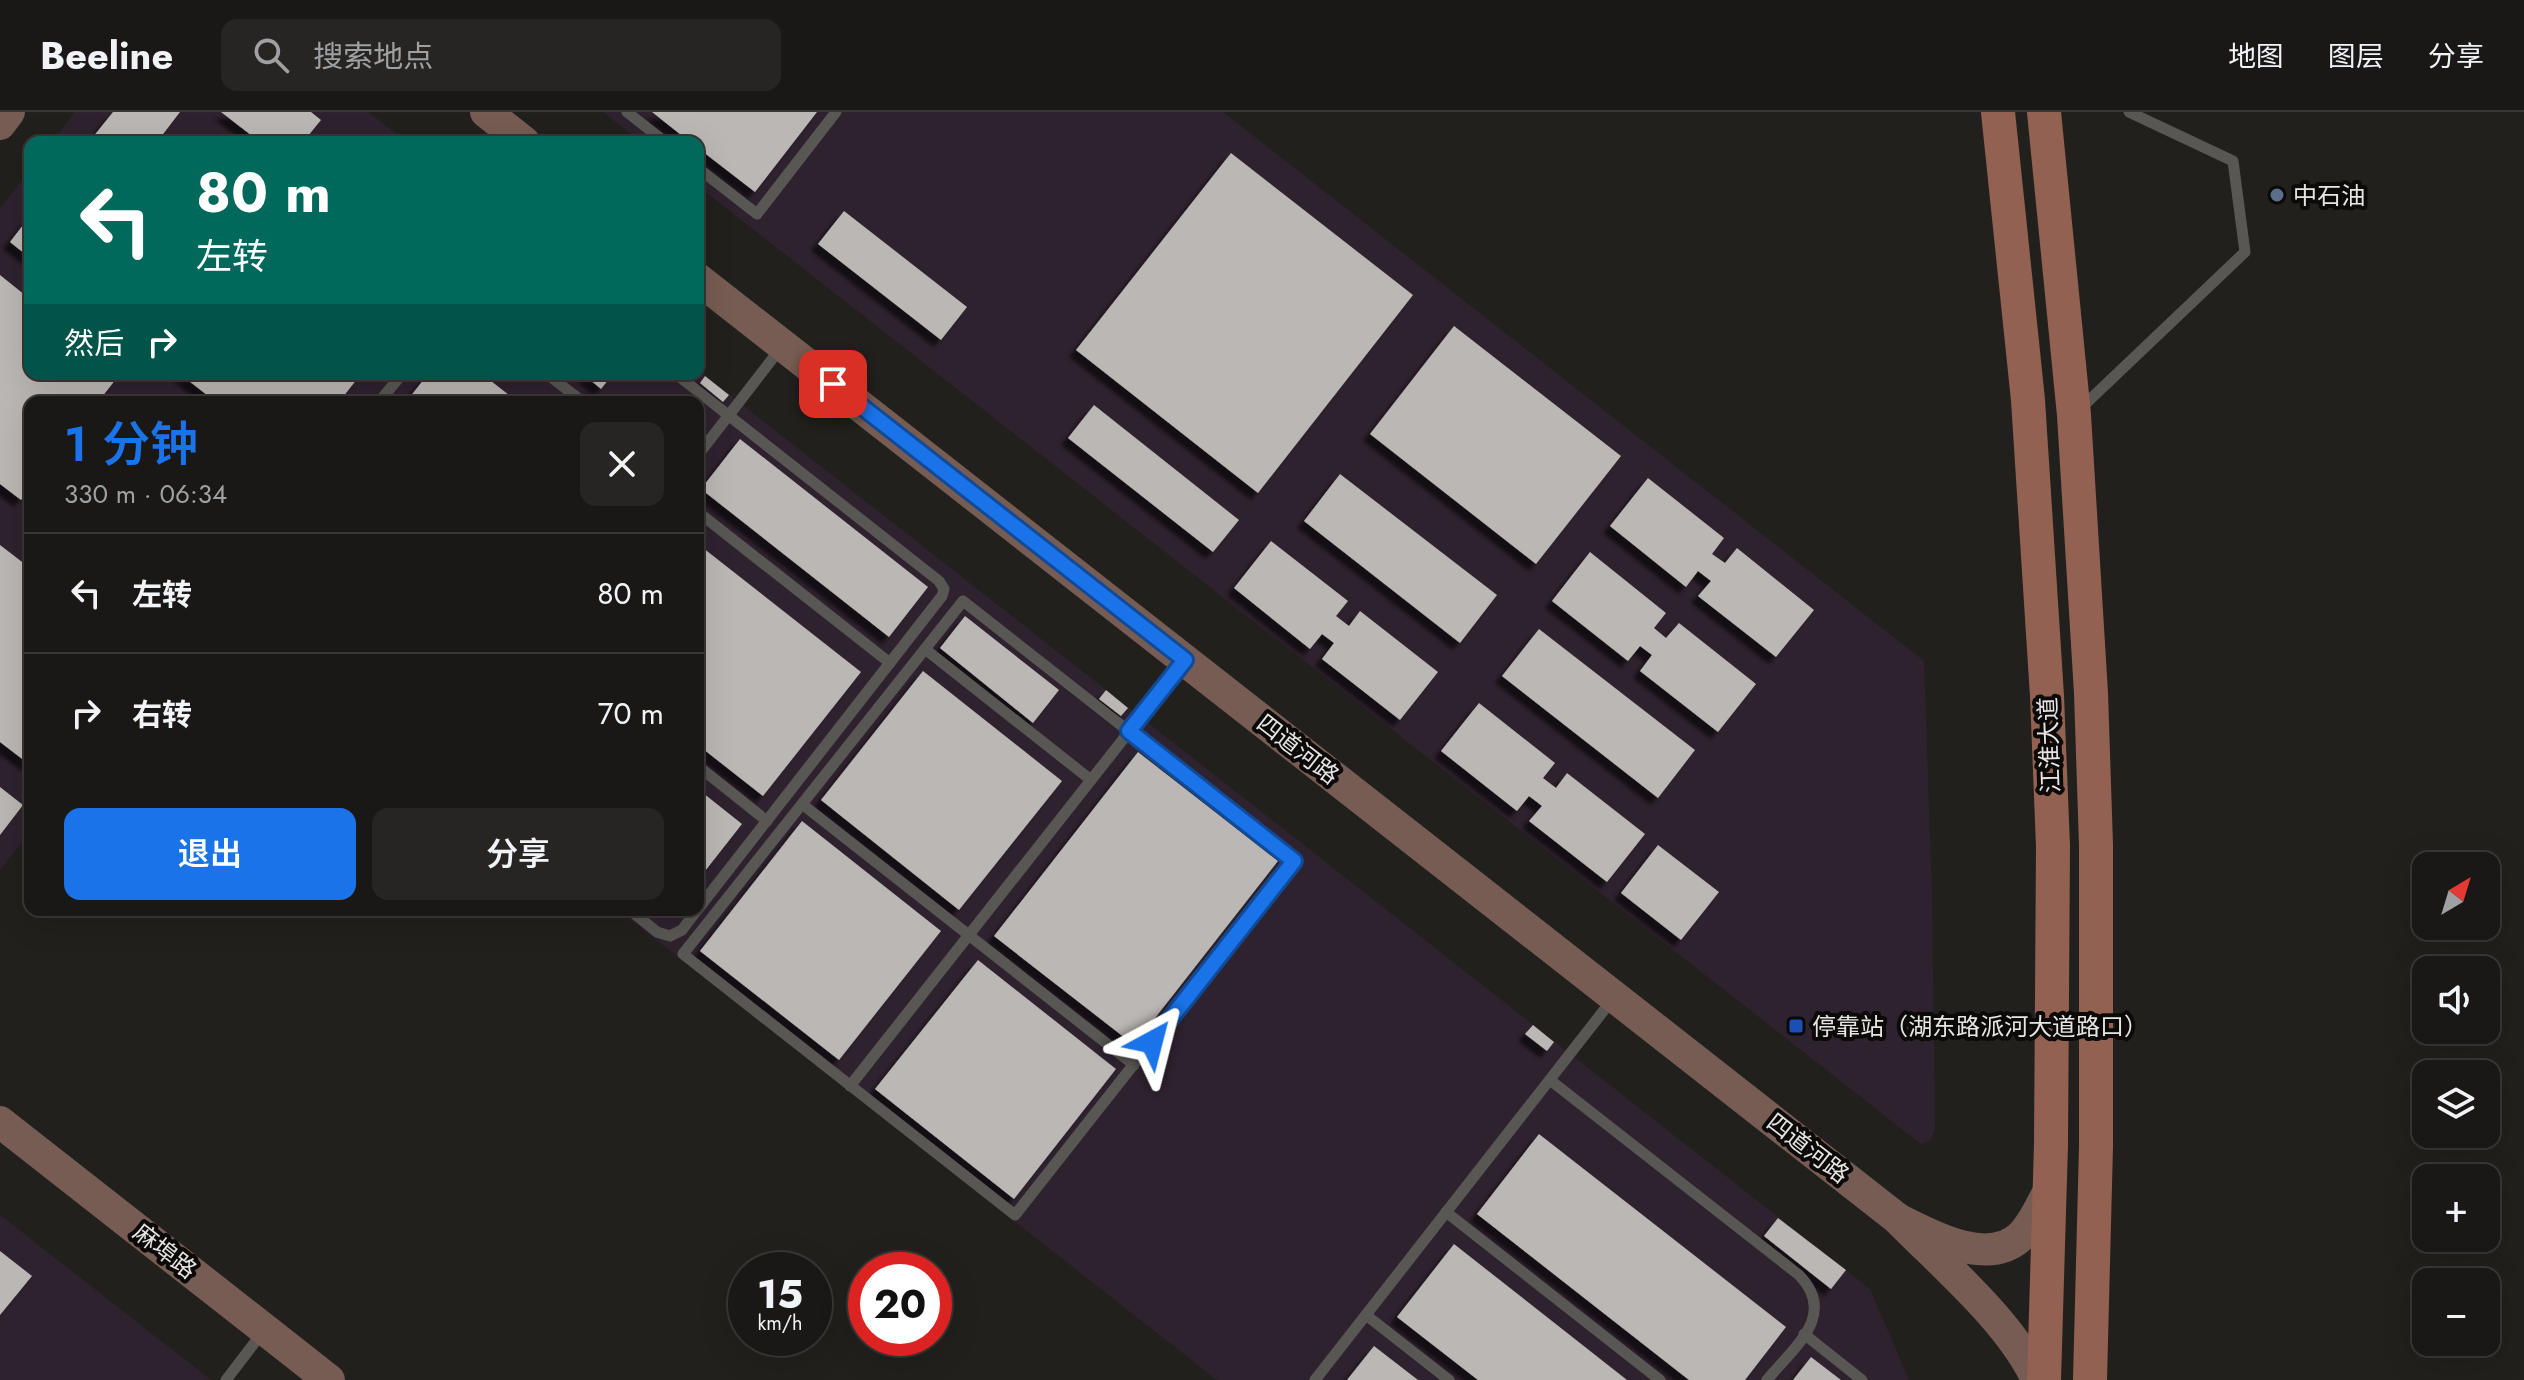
<!DOCTYPE html>
<html lang="zh">
<meta charset="utf-8">
<style>
:root{--surface:#1a1816;--page:#272523;--text:#f1f3f6;--muted:#9fa0a1;--line:#383735;--accent:#1a73e8}
body{margin:0;font-family:Jost,"Noto Sans SC",sans-serif;background:var(--page);color:var(--text);height:100vh;display:flex;flex-direction:column;font-size:30px;white-space:nowrap}
*{box-sizing:border-box;margin:0}
p{font-size:26px;color:var(--muted)}
.icon{flex:none;width:44px;height:44px;fill:none;stroke:currentColor;stroke-width:2;stroke-linecap:round;stroke-linejoin:round}
.map{position:relative;flex:1;overflow:hidden}
.side{position:absolute;left:24px;top:284px;width:680px;height:520px;display:flex;flex-direction:column;background:var(--surface);border-radius:16px;box-shadow:0 8px 32px #0002,0 0 0 2px var(--line)}
.side>*{flex:none}
.hud{position:absolute;left:24px;top:24px;width:680px;height:244px;border-radius:16px;box-shadow:0 8px 32px #0002,0 0 0 2px var(--line);background:#00695c;color:#fff;overflow:hidden}
.needle{width:52px;rotate:38deg}
.controls{position:absolute;left:2412px;top:740px;display:grid;gap:16px}
.controls a{display:grid;place-items:center;width:88px;height:88px;border-radius:16px;background:var(--surface);box-shadow:0 8px 32px #0002,0 0 0 2px var(--line);font-size:40px}
.speed{position:absolute;left:728px;top:1140px;display:flex;gap:16px;font-size:40px;font-weight:700;text-align:center}
.speed>*{display:grid;place-content:center;width:104px;height:104px;border-radius:50%;background:var(--surface);box-shadow:0 8px 32px #0002,0 0 0 2px var(--line);line-height:1}
.speed small{font-size:20px;font-weight:400}
.speed .limit{border:12px solid #d22;background:#fff;color:#111}
.pin{position:absolute;display:grid;place-items:center;width:68px;height:68px;color:#fff;margin:-34px;border-radius:16px;box-shadow:0 4px 12px #0006}
.me{position:absolute;width:88px;margin:-44px;rotate:38deg;stroke-linejoin:round;filter:drop-shadow(0 0 6px #0008)}
.turn{display:flex;align-items:center;gap:28px;height:168px;padding:0 40px;font-size:36px}
.turn .icon{width:104px;height:104px;stroke-width:2.5}
.turn b{display:block;font-size:56px;line-height:68px}
.then{display:flex;align-items:center;height:76px;padding:0 40px;background:#0003;gap:16px;font-size:30px}
.round{display:grid;place-items:center;flex:none;width:84px;height:84px;border-radius:16px;background:var(--page)}
.head{display:flex;align-items:center;justify-content:space-between;height:136px;padding:0 40px}
h1{font-size:48px;font-weight:600;line-height:60px;color:var(--accent)}
.primary-button{display:flex;gap:16px;margin-top:auto;padding:16px 40px}
.primary-button a{flex:1;height:92px;border-radius:16px;background:var(--accent);color:#fff;font-size:32px;font-weight:600;line-height:92px;text-align:center}
.primary-button a+a{background:var(--page);color:var(--text)}
ul{padding:0;list-style:none}
li{display:flex;align-items:center;gap:24px;height:120px;padding:0 40px;border-top:2px solid var(--line)}
li div{flex:1}
li b{display:block;font-size:30px}
li em{font-style:normal}
header{display:flex;align-items:center;gap:48px;box-sizing:border-box;height:112px;padding:0 40px;background:var(--surface);border-bottom:2px solid var(--line)}
header strong{font-size:38px}
nav{display:flex;gap:44px;margin-inline-start:auto;font-size:28px}
.search{width:560px;height:72px;background:var(--page);display:flex;align-items:center;gap:20px;box-sizing:border-box;padding:0 28px;border-radius:16px;color:var(--muted);font-size:30px}
.map>svg:first-child{display:block}
.industrial{fill:#2f222f}
.building{fill:#bbb7b4;filter:url(#shadow)}
.lines{fill:none;stroke-linecap:round;stroke-linejoin:round}
.lane{stroke:#595753;stroke-width:11}
.secondary{stroke:#765c52;stroke-width:32}
.primary{stroke:#936151;stroke-width:34}
.route-casing{stroke:#114b97;stroke-width:20}
.route{stroke:#1a73e8;stroke-width:14}
.service-dot{fill:#5c6f8a;stroke:#0b0a09;stroke-width:3}
.transit-dot{fill:#1a4fb4;stroke:#0b0a09;stroke-width:3}
.labels{text-anchor:middle;dominant-baseline:central;stroke-width:8;stroke-linejoin:round;paint-order:stroke}
.poi-label{font-size:24px;fill:#e7e5e3;stroke:#0b0a09;text-anchor:start}
.street-label{font-size:24px;fill:#e7e5e3;stroke:#0b0a09}
</style>
<header>
<strong>Beeline</strong>
<div class="search"><svg class="icon" aria-label="search" viewBox="0 0 24 24"><circle cx="10" cy="10" r="6"/><path d="M15 15l6 6"/></svg>搜索地点</div>
<nav><a>地图</a><a>图层</a><a>分享</a></nav>
</header>
<div class="map">
<svg width="2524" height="1268" viewBox="0 0 2524 1268">
<defs>
<filter id="shadow"><feDropShadow dx="-7" dy="7" stdDeviation="2" flood-color="#0009"/></filter>
</defs>
<rect width="100%" height="100%" fill="#22201d"/>
<g class="industrial">
<path d="M 75,0 L 368,0 L 407,30 L 52,30 Z"/>
<path d="M 603,0 L 1223,0 L 1924,549 L 1932,783 L 1935,1016 L 1931,1028 L 1921,1032 L 698,74 L 698,30 L 641,30 Z"/>
<path d="M 30,58 L 30,262 L 698,262 L 698,258 L 1870,1177 L 1909,1268 L 1217,1268 L 618,798 L 698,798 L 698,290 L 30,290 L 30,720 L 0,758 L 0,96 Z"/>
<path d="M 0,1103 L 211,1268 L 0,1268 Z"/>
</g>
<g class="building">
<path d="M 113,0 L 180,0 L 157,30 L 89,30 Z"/>
<path d="M 221,0 L 311,0 L 321,8 L 303,30 L 260,30 Z"/>
<path d="M 652,0 L 817,0 L 755,80 L 698,36 L 698,30 L 690,30 Z"/>
<path d="M 1231,41 L 1413,183 L 1258,381 L 1076,238 Z"/>
<path d="M 844,99 L 967,195 L 941,228 L 818,132 Z"/>
<path d="M 30,104 L 30,146 L 10,130 Z"/>
<path d="M 0,163 L 30,187 L 30,262 L 120,262 L 98,290 L 30,290 L 30,377 L 21,388 L 0,372 Z"/>
<path d="M 1454,214 L 1621,344 L 1536,452 L 1370,322 Z"/>
<path d="M 180,262 L 361,262 L 339,290 L 216,290 Z"/>
<path d="M 428,262 L 482,262 L 518,290 L 406,290 Z"/>
<path d="M 583,262 L 613,262 L 601,277 Z"/>
<path d="M 705,264 L 729,283 L 723,290 L 700,271 Z"/>
<path d="M 1094,293 L 1239,408 L 1213,440 L 1068,326 Z"/>
<path d="M 740,327 L 928,475 L 889,525 L 701,377 Z"/>
<path d="M 1340,362 L 1497,483 L 1460,531 L 1304,409 Z"/>
<path d="M 1648,366 L 1724,426 L 1712,442 L 1725,451 L 1737,436 L 1814,498 L 1776,545 L 1698,484 L 1711,469 L 1698,459 L 1686,475 L 1610,414 Z"/>
<path d="M 1271,429 L 1348,489 L 1336,504 L 1349,514 L 1360,499 L 1438,560 L 1400,608 L 1322,547 L 1334,531 L 1322,522 L 1310,537 L 1234,476 Z"/>
<path d="M 698,432 L 861,560 L 763,684 L 698,633 Z"/>
<path d="M 0,433 L 30,456 L 30,653 L 0,630 Z"/>
<path d="M 1590,440 L 1666,501 L 1654,516 L 1666,526 L 1679,511 L 1756,572 L 1718,620 L 1640,559 L 1652,543 L 1640,534 L 1628,549 L 1552,489 Z"/>
<path d="M 965,504 L 1059,578 L 1033,611 L 940,536 Z"/>
<path d="M 1539,517 L 1695,638 L 1658,686 L 1502,564 Z"/>
<path d="M 923,559 L 1062,669 L 959,798 L 821,688 Z"/>
<path d="M 1106,578 L 1128,596 L 1121,604 L 1099,587 Z"/>
<path d="M 1479,591 L 1555,651 L 1543,666 L 1556,676 L 1567,661 L 1645,722 L 1607,770 L 1529,709 L 1542,694 L 1529,684 L 1517,699 L 1441,639 Z"/>
<path d="M 1138,640 L 1278,749 L 1134,933 L 994,824 Z"/>
<path d="M 0,675 L 23,693 L 0,723 Z"/>
<path d="M 698,677 L 742,712 L 698,768 Z"/>
<path d="M 802,709 L 941,819 L 839,948 L 700,839 Z"/>
<path d="M 1658,733 L 1719,780 L 1681,828 L 1621,781 Z"/>
<path d="M 978,848 L 1116,957 L 1014,1087 L 875,977 Z"/>
<path d="M 1533,913 L 1554,930 L 1547,939 L 1525,922 Z"/>
<path d="M 1539,1022 L 1786,1215 L 1745,1268 L 1689,1268 L 1477,1102 Z"/>
<path d="M 1778,1106 L 1846,1158 L 1831,1177 L 1764,1124 Z"/>
<path d="M 1454,1132 L 1627,1268 L 1478,1268 L 1397,1205 Z"/>
<path d="M 0,1139 L 32,1164 L 0,1203 Z"/>
<path d="M 1374,1234 L 1418,1268 L 1347,1268 Z"/>
<path d="M 1811,1245 L 1841,1268 L 1793,1268 Z"/>
</g>
<g class="lines">
<g class="lane">
<path d="M 627,0 L 665,30"/>
<path d="M 698,56 L 757,102 L 836,0"/>
<path d="M 547,262 L 583,290"/>
<path d="M 676,262 L 939,469 L 944,477 L 942,484 L 698,797"/>
<path d="M 379,290 L 402,262"/>
<path d="M 2080,297 L 2245,140 L 2233,49 L 2129,0"/>
<path d="M 698,343 L 780,237"/>
<path d="M 698,400 L 890,551"/>
<path d="M 963,489 L 1294,749 L 1015,1103 L 683,842 Z"/>
<path d="M 925,537 L 1091,668"/>
<path d="M 698,654 L 767,709"/>
<path d="M 802,692 L 1134,953"/>
<path d="M 630,798 L 657,820 L 670,824 L 682,818 L 697,798"/>
<path d="M 1550,968 L 1799,1163 C 1838,1203 1794,1235 1767,1268"/>
<path d="M 850,974 L 1184,550"/>
<path d="M 1446,1100 L 1660,1268"/>
<path d="M 1366,1203 L 1449,1268"/>
<path d="M 1804,1222 L 1862,1268"/>
<path d="M 226,1268 L 262,1221"/>
<path d="M 1315,1268 L 1612,888"/>
</g>
<g class="secondary">
<path d="M 486,0 L 524,30"/>
<path d="M 0,12 L 9,0"/>
<path d="M 698,167 L 1898,1107"/>
<path d="M 0,1010 L 329,1268"/>
<path d="M 2037,1268 C 2012,1211 1942,1152 1898,1107 C 1930,1123 1988,1156 2021,1124 C 2034,1111 2041,1093 2050,1077"/>
</g>
<g class="primary">
<path d="M 1998,0 L 2028,288 L 2047,584 L 2053,734 L 2051,1032 L 2044,1268"/>
<path d="M 2044,0 L 2074,303 L 2091,581 L 2096,733 L 2096,1034 L 2090,1268"/>
</g>
</g>
<g class="lines">
<defs>
<path id="route" d="M 833,272 L 1185,548 L 1129,619 L 1294,749 L 1152,930"/>
</defs>
<use href="#route" class="route-casing"/>
<use href="#route" class="route"/>
</g>
<circle class="service-dot" cx="2277" cy="83" r="8"/>
<rect class="transit-dot" x="1788" y="906" width="16" height="16" rx="4"/>
<g class="labels">
<g class="poi-label">
<text x="2293" y="83">中石油</text>
<text x="1812" y="914">停靠站（湖东路派河大道路口）</text>
</g>
<g class="street-label">
<text transform="translate(2049 633) rotate(-92)">江淮大道</text>
<text transform="translate(1298 637) rotate(38)">四道河路</text>
<text transform="translate(1808 1036) rotate(38)">四道河路</text>
<text transform="translate(165 1139) rotate(38)">麻埠路</text>
</g>
</g>
</svg>
<div class="controls">
<a><svg class="needle" viewBox="-14 -14 28 28"><path d="M0-13l5 13h-10z" fill="#e53935"/><path d="M0 13l5-13h-10z" fill="#9fa0a1"/></svg></a>
<a><svg class="icon" aria-label="sound" viewBox="0 0 24 24"><path d="M4 9h4l5-4v14l-5-4H4zM17 9q2 3 0 6"/></svg></a>
<a><svg class="icon" aria-label="layers" viewBox="0 0 24 24"><path d="M12 4l9 5-9 5-9-5zM3 14l9 5 9-5"/></svg></a>
<a>+</a>
<a>−</a>
</div>
<div class="speed"><div>15<small>km/h</small></div><div class="limit">20</div></div>
<div class="pin" style="left:833px;top:272px;background:#d93025"><svg class="icon" aria-label="arrive" viewBox="0 0 24 24"><path d="M6 21V4h12l-3 4 3 4H6"/></svg></div>
<svg class="me" style="left:1152px;top:930px" viewBox="-20 -20 40 40"><path d="M0-17L14 15 0 8-14 15z" fill="#1a73e8" stroke="#fff" stroke-width="4"/></svg>
<div class="hud">
<div class="turn"><svg class="icon" aria-label="left" viewBox="0 0 24 24"><path d="M17 20v-9H6M10 6l-5 5 5 5"/></svg><div><b>80 m</b>左转</div></div>
<div class="then">然后<svg class="icon" aria-label="right" viewBox="0 0 24 24"><path d="M7 20v-9h11M14 6l5 5-5 5"/></svg></div>
</div>
<section class="side">
<div class="head"><div><h1>1 分钟</h1><p>330 m · 06:34</p></div><a class="round"><svg class="icon" aria-label="close" viewBox="0 0 24 24"><path d="M6 6l12 12M18 6L6 18"/></svg></a></div>
<ul>
<li><svg class="icon" aria-label="left" viewBox="0 0 24 24"><path d="M17 20v-9H6M10 6l-5 5 5 5"/></svg><div><b>左转</b></div><em>80 m</em></li>
<li><svg class="icon" aria-label="right" viewBox="0 0 24 24"><path d="M7 20v-9h11M14 6l5 5-5 5"/></svg><div><b>右转</b></div><em>70 m</em></li>
</ul>
<div class="primary-button"><a>退出</a><a>分享</a></div>
</section>
</div>
